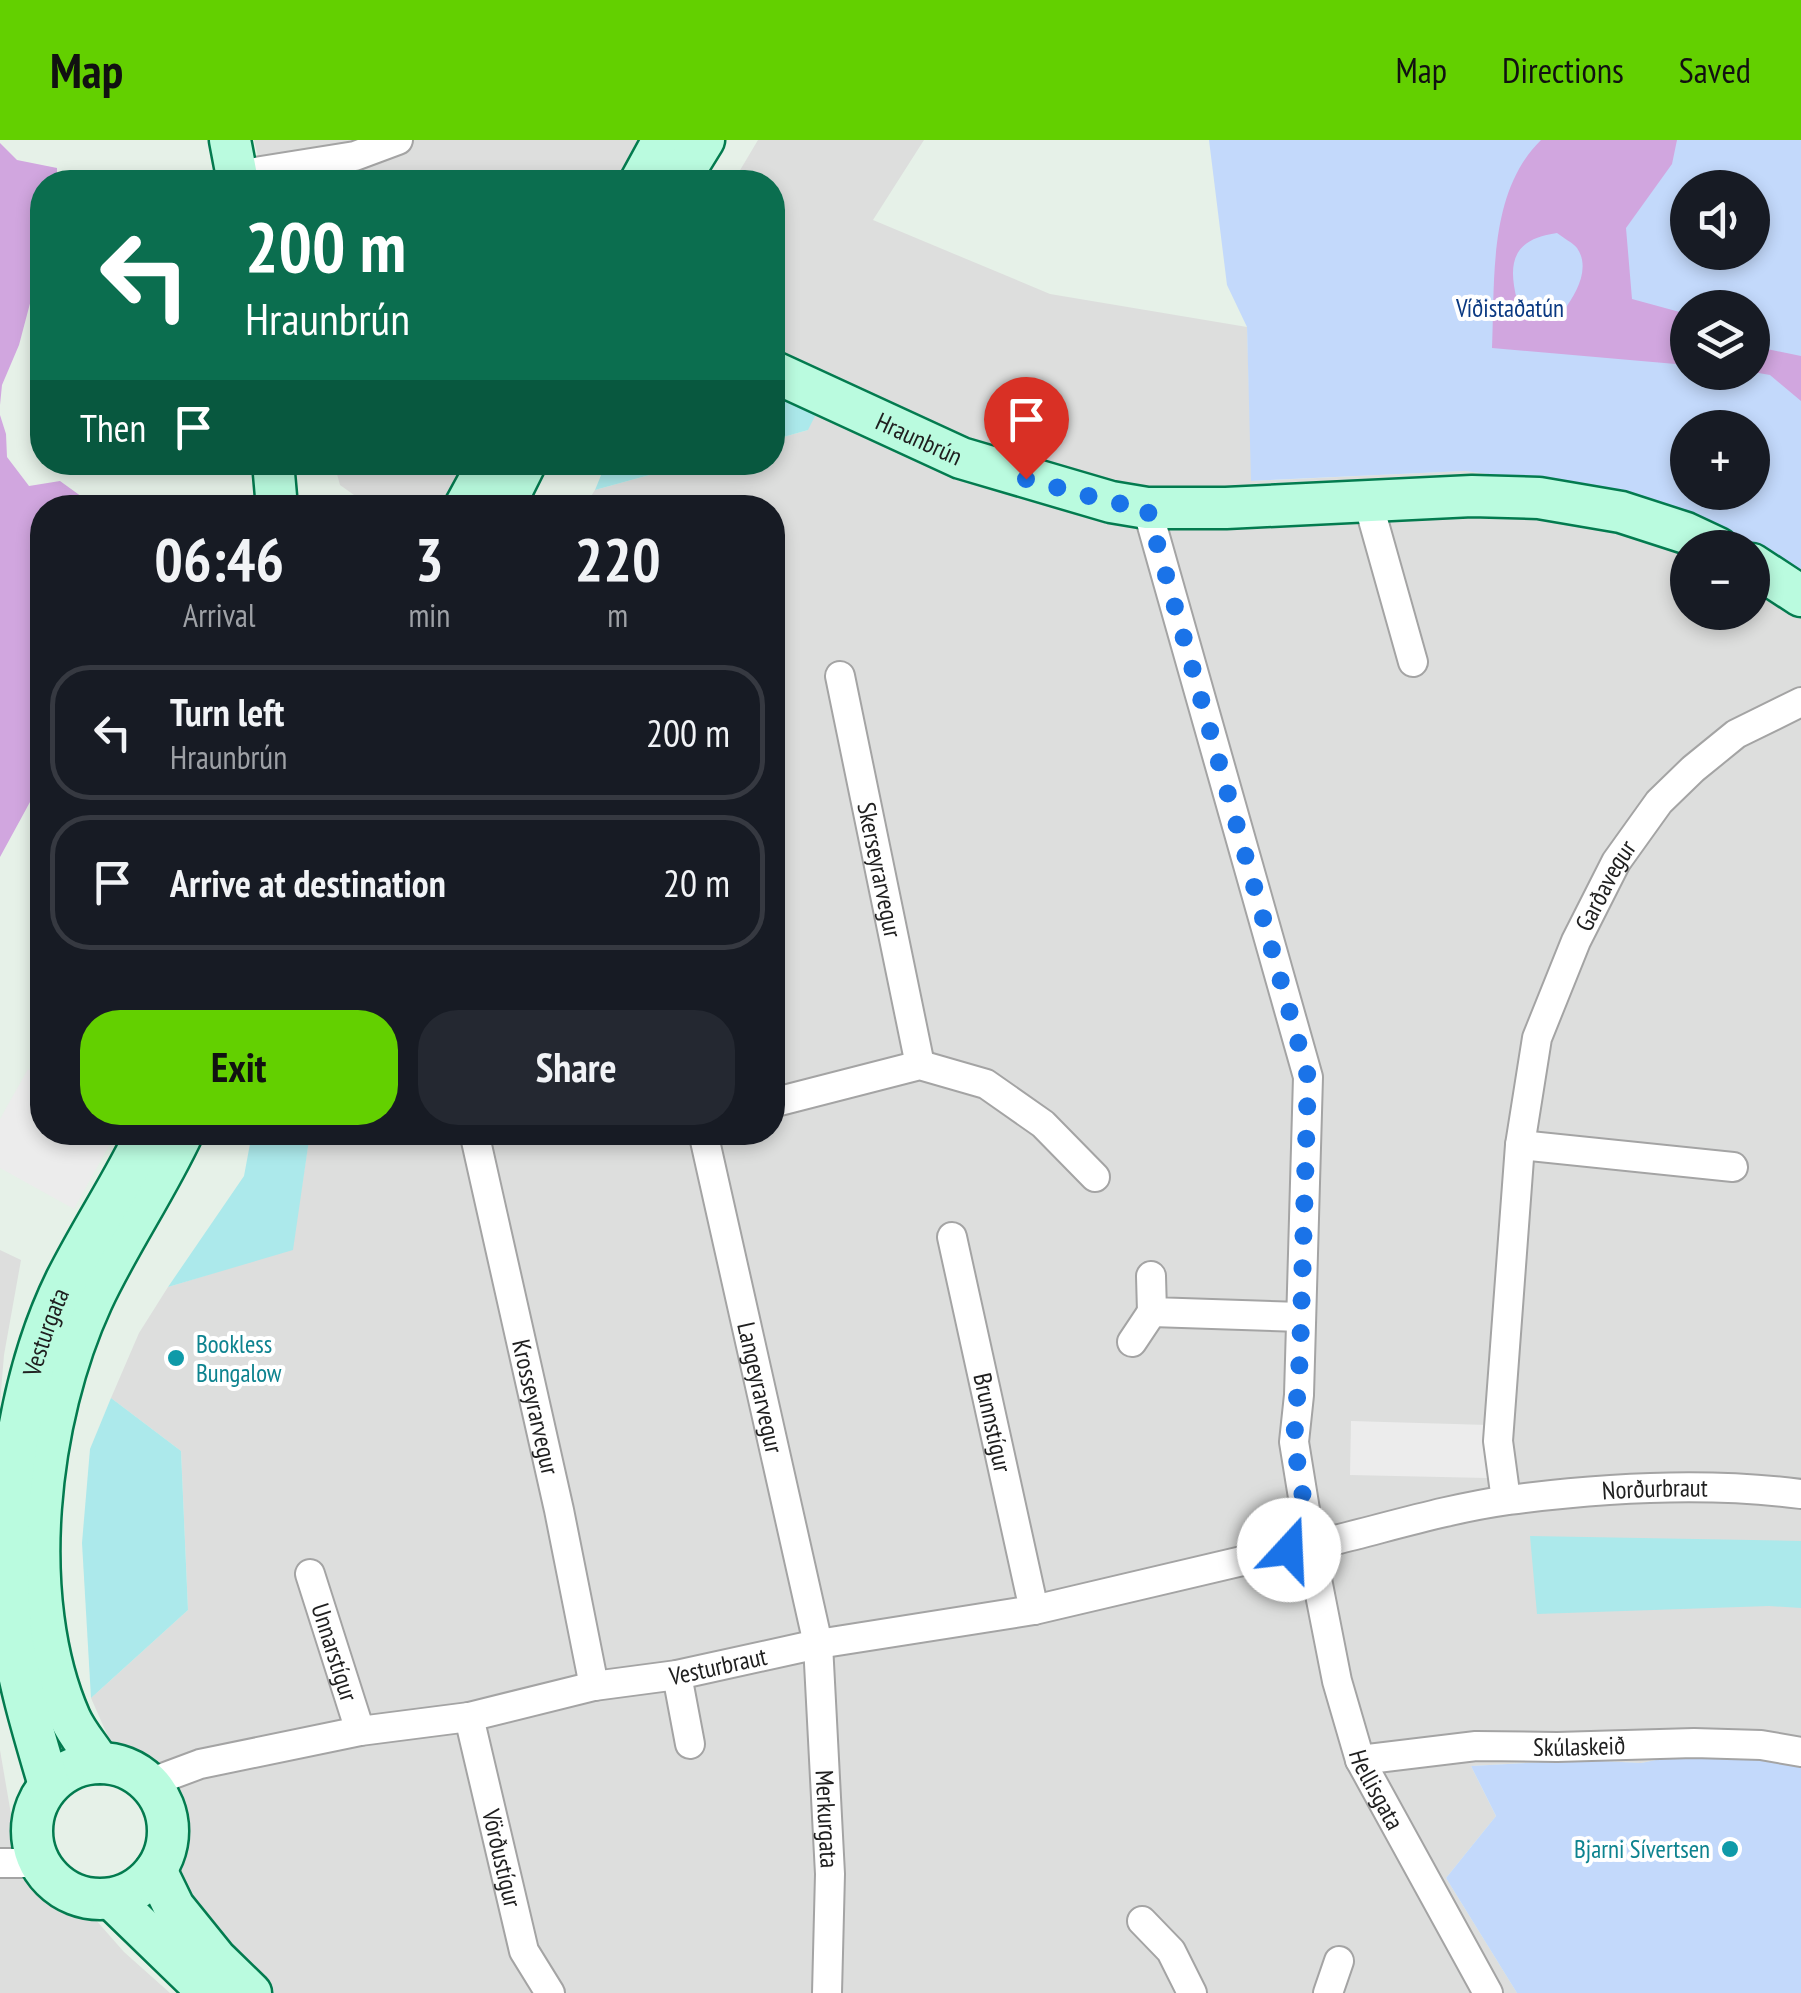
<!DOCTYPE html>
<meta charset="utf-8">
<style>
:root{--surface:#171b24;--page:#242831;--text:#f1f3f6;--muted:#9ea1a6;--line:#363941;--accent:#63d000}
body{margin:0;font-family:"PT Sans Narrow",sans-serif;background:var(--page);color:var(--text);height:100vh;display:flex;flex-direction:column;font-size:38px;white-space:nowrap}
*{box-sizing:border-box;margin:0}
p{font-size:32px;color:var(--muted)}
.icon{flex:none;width:55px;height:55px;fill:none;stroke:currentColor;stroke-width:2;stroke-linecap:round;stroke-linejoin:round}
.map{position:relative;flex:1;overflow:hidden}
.panel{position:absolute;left:30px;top:355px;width:755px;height:650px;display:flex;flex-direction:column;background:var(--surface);border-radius:40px;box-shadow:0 5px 15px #0003}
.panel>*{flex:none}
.guide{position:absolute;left:30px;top:30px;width:755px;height:305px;border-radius:40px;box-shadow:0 5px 15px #0003;background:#0b6e4f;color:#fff;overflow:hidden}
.tools{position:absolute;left:1670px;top:30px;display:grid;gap:20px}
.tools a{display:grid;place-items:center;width:100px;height:100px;border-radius:50%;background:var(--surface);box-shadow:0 5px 15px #0003;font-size:50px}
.pin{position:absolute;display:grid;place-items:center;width:85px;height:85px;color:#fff;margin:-102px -42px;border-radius:50% 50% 50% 0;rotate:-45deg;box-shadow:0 0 10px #0007}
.pin .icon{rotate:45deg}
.me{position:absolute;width:110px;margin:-55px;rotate:20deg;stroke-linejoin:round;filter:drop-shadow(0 0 8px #0008)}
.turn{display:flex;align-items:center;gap:35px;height:210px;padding:0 50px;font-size:45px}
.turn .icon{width:130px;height:130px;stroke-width:2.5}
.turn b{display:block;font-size:70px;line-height:85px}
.then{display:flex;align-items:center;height:95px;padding:0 50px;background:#0003;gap:20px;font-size:38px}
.eta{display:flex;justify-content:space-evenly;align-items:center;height:170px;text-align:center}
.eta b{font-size:60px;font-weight:700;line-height:70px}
.cta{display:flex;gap:20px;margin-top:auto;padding:20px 50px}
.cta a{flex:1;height:115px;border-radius:40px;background:var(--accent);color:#111;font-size:40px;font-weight:700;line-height:115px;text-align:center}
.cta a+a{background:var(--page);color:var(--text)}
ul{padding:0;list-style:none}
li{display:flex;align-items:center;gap:30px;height:135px;margin:0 20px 15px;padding:0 30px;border:5px solid var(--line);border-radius:40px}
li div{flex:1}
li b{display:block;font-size:38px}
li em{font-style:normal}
header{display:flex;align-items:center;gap:60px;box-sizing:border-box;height:140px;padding:0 50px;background:var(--accent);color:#111}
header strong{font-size:48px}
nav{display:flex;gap:55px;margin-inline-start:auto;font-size:35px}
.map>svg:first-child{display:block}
.residential{fill:#dddedd}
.grass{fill:#ace9eb}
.park{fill:#c3d9fb;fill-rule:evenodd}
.parking{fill:#ececec}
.water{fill:#d1a6df;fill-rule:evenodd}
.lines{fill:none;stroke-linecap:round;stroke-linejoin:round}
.street-casing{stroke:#a4a4a4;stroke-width:32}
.secondary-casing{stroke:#037b4f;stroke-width:45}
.street{stroke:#fff;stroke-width:28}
.secondary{stroke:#bafbdf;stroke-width:40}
.route{stroke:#1a73e8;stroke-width:18;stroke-dasharray:0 32.4}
.culture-dot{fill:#0f9aa8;stroke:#fff;stroke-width:4}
.labels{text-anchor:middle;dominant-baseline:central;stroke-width:8;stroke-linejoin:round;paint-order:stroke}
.park-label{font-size:25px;fill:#0a3982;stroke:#fff}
.street-label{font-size:25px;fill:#202020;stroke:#fff}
.culture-label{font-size:25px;fill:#0d838f;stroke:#fff;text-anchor:start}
</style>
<header>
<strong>Map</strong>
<nav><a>Map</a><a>Directions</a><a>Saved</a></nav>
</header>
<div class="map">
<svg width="1801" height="1853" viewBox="0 0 1801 1853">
<rect width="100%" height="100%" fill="#e6f1e8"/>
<g class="residential">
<path d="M 254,0 L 640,0 L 614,42 L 264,42 Z"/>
<path d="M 758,0 L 924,0 L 873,80 L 1050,154 L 1247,187 L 1252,341 L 1465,331 L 1541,341 L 1699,383 L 1750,407 L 1688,408 L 1688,472 L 1752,472 L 1753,409 L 1801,437 L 1801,1621 L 1706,1610 L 1641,1623 L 1581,1620 L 1471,1626 L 1496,1676 L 1446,1738 L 1517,1853 L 269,1853 L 173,1744 L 91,1558 L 188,1470 L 181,1311 L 111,1258 L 139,1193 L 168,1147 L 292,1109 L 310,993 L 772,992 L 772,368 L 584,367 L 595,350 L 693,323 L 772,322 L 773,300 L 808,290 L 773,245 L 772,42 L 733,42 Z"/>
<path d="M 334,323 L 476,323 L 473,330 L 434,368 L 371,367 L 340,345 Z"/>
<path d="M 0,1110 L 21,1120 L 4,1215 L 0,1263 Z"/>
<path d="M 0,1610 L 13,1686 L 124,1812 L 170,1853 L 0,1853 Z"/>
</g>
<g class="grass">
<path d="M 773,245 L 818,270 L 808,290 L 773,300 Z"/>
<path d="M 606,323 L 606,322 L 693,323 L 595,350 Z"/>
<path d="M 252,993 L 310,993 L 293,1110 L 168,1147 L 244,1036 Z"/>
<path d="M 111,1258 L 181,1311 L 188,1470 L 91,1558 L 82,1403 L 90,1309 Z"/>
<path d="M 1530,1396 L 1801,1401 L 1801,1468 L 1769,1466 L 1537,1474 Z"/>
</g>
<g class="park">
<path d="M 1209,0 L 1801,0 L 1801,437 L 1750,407 L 1699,383 L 1541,341 L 1465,331 L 1251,341 L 1247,187 L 1227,145 ZM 1688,48 L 1752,48 L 1752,112 L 1688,112 ZM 1688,168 L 1752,168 L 1752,232 L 1688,232 ZM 1688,288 L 1752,288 L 1752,352 L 1688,352 Z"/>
<path d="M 1706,1610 L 1801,1621 L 1801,1853 L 1517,1853 L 1446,1738 L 1496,1676 L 1471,1626 L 1581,1620 L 1641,1623 Z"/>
</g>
<g class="parking">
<path d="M 28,929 L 42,937 L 42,992 L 116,993 L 74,1069 L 0,1028 L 0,979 Z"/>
<path d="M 1351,1281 L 1488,1285 L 1487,1338 L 1350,1335 Z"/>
</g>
<g class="water">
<path d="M 1541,0 L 1677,0 L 1672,24 L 1626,88 L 1632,159 L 1687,174 L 1687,225 L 1492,208 C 1495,140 1488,52 1541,0 ZM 1557,93 C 1562,97 1573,103 1577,108 C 1591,128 1576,154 1564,170 L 1540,171 L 1517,160 C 1507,121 1514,99 1557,93 Z"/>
<path d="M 0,3 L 17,20 L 57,28 L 57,42 L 42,42 L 42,118 L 19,205 L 2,245 L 0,265 Z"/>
<path d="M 1753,206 L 1801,216 L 1801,261 L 1770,235 L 1753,232 Z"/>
<path d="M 0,275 L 6,294 L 7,317 L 29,346 L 60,341 L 96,367 L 42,368 L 42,640 L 0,717 Z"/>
</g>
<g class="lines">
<defs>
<g id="street">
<path d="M 237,35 L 355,16 L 398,0"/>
<path d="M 1368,362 L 1413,522"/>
<path d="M 1147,368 L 1308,937 L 1299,1255 L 1294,1302 L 1307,1382"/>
<path id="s1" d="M 840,536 L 920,925"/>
<path d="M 772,963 L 920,925 L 986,944 L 1043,984 L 1095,1037"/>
<path id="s2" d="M 474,992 L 559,1370 L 594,1546"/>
<path id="s3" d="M 703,992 L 818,1504 L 830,1734 L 827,1853"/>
<path d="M 1520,1005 L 1733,1027"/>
<path id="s4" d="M 952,1097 L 1034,1470"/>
<path d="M 1151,1136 L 1152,1172 L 1301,1177"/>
<path d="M 1132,1202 L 1152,1172"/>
<path id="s5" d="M 1506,1360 L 1498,1301 L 1520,1005 L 1537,898 L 1576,801 L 1616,722 L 1659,662 L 1693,629 L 1736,594 L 1801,562"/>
<path id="s6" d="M 1335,1400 C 1392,1386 1451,1368 1509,1360 C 1601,1348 1708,1342 1801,1354"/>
<path id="s7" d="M 1315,1429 L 1337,1541 L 1360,1620 L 1488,1853"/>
<path id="s8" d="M 310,1434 L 360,1591"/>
<path d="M 677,1535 L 690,1604"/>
<path id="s9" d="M 469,1577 L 524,1811 L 550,1853"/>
<path id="s10" d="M 1360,1620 L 1476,1606 L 1557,1607 L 1694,1603 L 1761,1605 L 1801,1612"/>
<path id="s11" d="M 149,1643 L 200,1624 L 360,1591 L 469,1577 L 594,1546 L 677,1535 L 818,1504 L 1034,1470 L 1289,1410"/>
<path d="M 0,1723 L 39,1723"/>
<path d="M 1142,1781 L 1171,1811 L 1192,1853"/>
<path d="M 1328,1853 L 1339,1821"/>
</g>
<g id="secondary">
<path d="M 230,0 L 238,42"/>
<path d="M 640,42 L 663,0"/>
<path d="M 678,42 L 704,0"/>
<path id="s12" d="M 772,231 L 961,318 L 1111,362 L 1147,368 L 1226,368 L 1472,356 L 1539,358 L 1621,372 L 1686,393 L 1718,408"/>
<path d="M 273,322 L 277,368"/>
<path d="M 464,368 L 489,322"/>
<path d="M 503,368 L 526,322"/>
<path d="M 1752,424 L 1801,456"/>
<circle cx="100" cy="1691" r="68"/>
<path d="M 99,1623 C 90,1608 77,1594 70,1578 C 17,1457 38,1278 92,1161 C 119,1103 156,1050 183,992"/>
<path id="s13" d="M 49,1645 C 34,1594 18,1542 11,1490 C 0,1377 16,1242 66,1140 C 91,1090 123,1043 147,992"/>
<path d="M 156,1730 L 174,1767 L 216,1819 L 251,1853"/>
<path d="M 112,1759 L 209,1853"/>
</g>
</defs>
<use href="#street" class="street-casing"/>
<use href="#secondary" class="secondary-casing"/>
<use href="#street" class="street"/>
<use href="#secondary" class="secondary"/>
</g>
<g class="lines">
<path class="route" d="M 1026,339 L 1111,362 L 1147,368 L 1308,937 L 1300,1216 L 1294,1302 L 1307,1382 L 1292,1392 L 1289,1410"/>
</g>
<g class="culture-dot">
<circle cx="176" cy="1218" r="10"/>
<circle cx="1730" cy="1709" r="10"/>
</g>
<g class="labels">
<g class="park-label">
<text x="1510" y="168">Víðistaðatún</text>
</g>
<g class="street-label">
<text stroke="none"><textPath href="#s12" startOffset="162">Hraunbrún</textPath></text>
<text stroke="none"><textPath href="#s1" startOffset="198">Skerseyrarvegur</textPath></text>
<text stroke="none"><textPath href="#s5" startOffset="632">Garðavegur</textPath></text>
<text stroke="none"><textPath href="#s13" startOffset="462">Vesturgata</textPath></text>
<text stroke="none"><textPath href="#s3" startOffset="262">Langeyrarvegur</textPath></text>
<text stroke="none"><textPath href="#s2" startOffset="282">Krosseyrarvegur</textPath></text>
<text stroke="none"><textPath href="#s4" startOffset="190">Brunnstígur</textPath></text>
<text stroke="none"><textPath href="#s6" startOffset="325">Norðurbraut</textPath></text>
<text stroke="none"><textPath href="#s8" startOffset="82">Unnarstígur</textPath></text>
<text stroke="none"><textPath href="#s11" startOffset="582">Vesturbraut</textPath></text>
<text stroke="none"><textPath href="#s10" startOffset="220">Skúlaskeið</textPath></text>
<text stroke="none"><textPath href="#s7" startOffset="230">Hellisgata</textPath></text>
<text stroke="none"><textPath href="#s3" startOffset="700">Merkurgata</textPath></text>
<text stroke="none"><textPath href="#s9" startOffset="145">Vörðustígur</textPath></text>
</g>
<g class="culture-label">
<text x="196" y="1204">Bookless<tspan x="196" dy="29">Bungalow</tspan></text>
<text x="1710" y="1709" text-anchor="end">Bjarni Sívertsen</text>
</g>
</g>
</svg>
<div class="tools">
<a><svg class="icon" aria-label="sound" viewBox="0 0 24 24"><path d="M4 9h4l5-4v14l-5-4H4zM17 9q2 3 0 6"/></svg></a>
<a><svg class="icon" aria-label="layers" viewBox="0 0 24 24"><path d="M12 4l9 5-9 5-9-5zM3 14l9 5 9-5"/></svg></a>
<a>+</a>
<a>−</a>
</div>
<div class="pin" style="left:1026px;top:339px;background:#d93025"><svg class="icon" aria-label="arrive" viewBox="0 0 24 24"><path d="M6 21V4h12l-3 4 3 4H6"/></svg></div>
<svg class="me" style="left:1289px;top:1410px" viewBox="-20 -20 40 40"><circle r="19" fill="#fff"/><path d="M0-13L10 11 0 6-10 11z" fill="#1a73e8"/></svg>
<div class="guide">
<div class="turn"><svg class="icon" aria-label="left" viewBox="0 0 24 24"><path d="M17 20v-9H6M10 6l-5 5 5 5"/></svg><div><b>200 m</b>Hraunbrún</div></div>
<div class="then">Then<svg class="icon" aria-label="arrive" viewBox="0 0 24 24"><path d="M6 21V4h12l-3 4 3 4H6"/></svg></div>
</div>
<section class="panel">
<div class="eta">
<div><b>06:46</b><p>Arrival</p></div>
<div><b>3</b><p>min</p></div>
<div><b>220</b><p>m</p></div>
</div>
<ul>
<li><svg class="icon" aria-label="left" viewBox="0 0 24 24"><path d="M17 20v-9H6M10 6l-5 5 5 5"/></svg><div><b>Turn left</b><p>Hraunbrún</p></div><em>200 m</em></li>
<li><svg class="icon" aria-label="arrive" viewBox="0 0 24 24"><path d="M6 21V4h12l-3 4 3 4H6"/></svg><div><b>Arrive at destination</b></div><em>20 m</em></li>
</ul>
<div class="cta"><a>Exit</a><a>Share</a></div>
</section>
</div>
